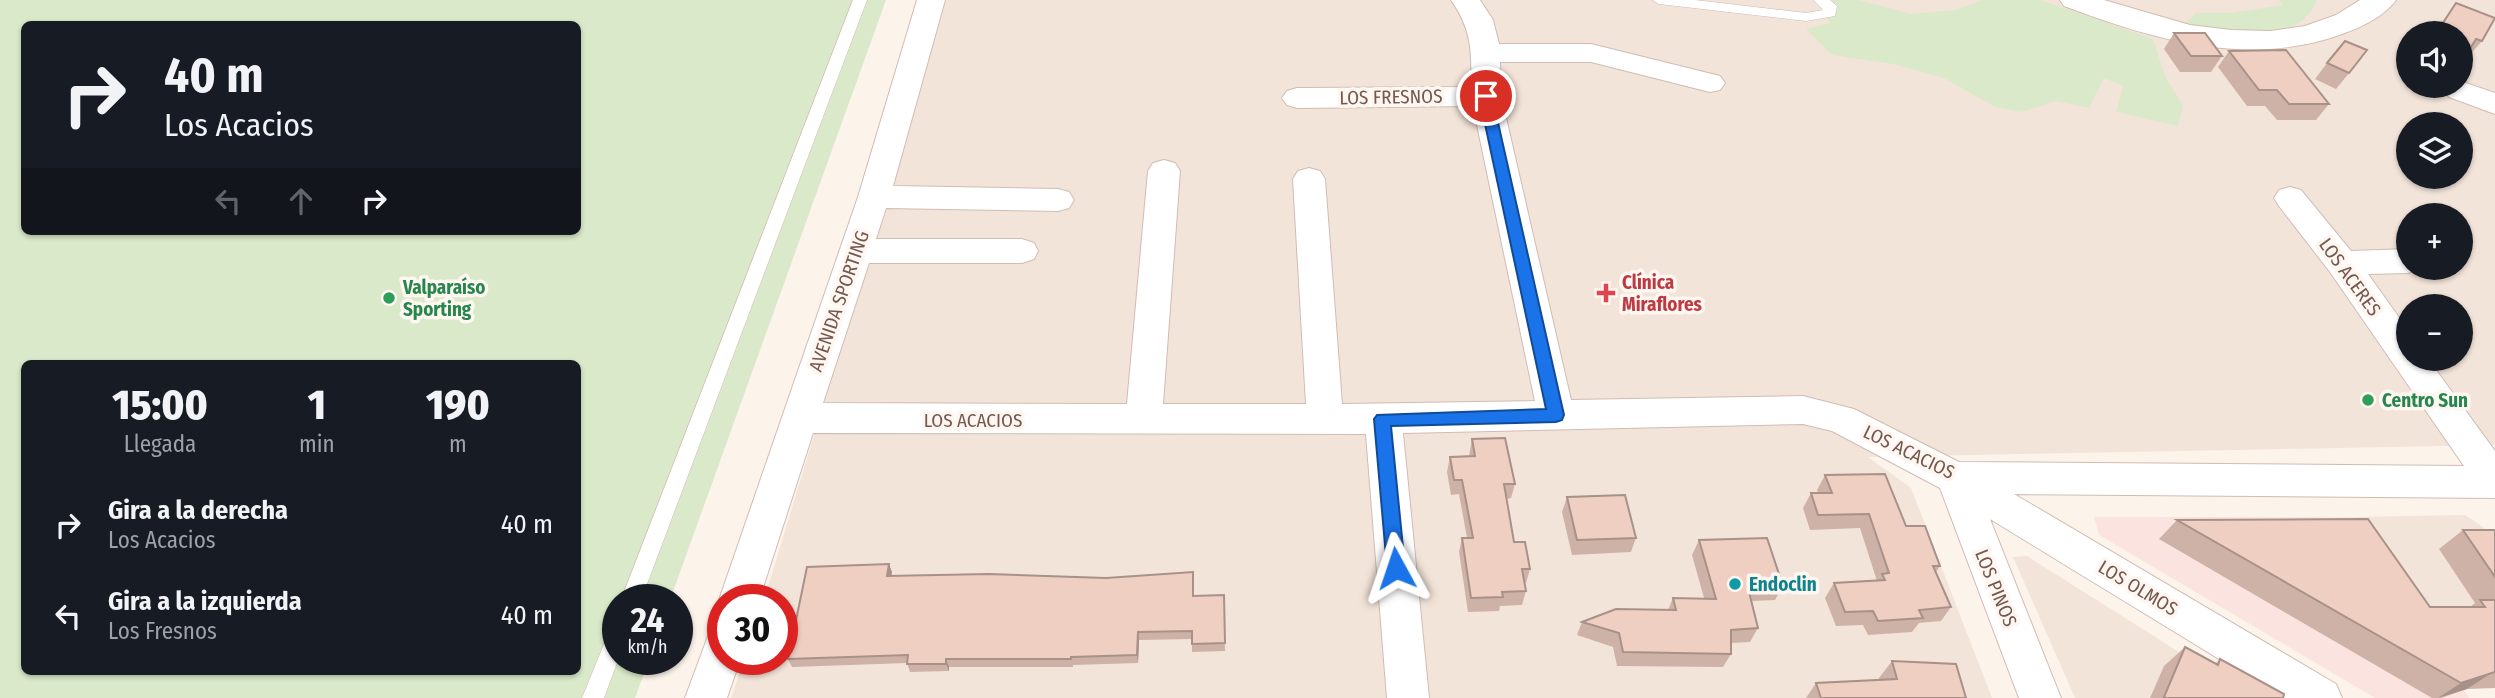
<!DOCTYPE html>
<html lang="es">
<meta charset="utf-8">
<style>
:root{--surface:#171b24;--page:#242831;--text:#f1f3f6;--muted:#9ea1a6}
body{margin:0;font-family:"Fira Sans Condensed",sans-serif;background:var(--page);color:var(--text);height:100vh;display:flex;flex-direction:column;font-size:26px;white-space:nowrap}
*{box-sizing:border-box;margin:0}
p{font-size:23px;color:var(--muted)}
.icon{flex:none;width:38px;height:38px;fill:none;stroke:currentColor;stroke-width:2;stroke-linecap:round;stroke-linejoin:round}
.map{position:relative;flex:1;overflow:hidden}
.drawer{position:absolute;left:21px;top:360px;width:560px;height:315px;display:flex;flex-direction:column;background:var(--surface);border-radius:10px;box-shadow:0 2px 5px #0004}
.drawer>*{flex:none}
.top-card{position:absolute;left:21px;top:21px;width:560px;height:214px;border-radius:10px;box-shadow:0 2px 5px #0004;background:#171b24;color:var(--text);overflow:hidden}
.buttons{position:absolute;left:2396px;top:21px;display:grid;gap:14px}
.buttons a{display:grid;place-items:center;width:77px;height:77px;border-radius:50%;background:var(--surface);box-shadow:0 2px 5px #0004;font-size:35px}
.speed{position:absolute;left:602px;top:584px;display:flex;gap:14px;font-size:35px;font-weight:700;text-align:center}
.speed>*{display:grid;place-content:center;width:91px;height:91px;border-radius:50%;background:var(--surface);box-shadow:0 2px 5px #0004;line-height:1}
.speed small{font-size:18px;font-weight:400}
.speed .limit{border:10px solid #d22;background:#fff;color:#111}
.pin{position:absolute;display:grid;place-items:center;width:60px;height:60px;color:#fff;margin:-30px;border:4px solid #fff;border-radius:50%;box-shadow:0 2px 7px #0007}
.me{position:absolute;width:77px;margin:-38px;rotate:355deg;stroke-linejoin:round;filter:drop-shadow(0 0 5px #0008)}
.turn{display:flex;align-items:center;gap:24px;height:147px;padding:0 28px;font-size:32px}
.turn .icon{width:91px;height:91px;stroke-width:2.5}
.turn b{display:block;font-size:49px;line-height:60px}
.lanes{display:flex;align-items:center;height:66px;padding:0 28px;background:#0003;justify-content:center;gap:35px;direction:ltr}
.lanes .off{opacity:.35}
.eta{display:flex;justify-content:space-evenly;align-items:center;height:119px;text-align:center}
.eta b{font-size:42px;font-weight:800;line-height:49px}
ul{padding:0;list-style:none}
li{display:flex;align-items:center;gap:21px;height:91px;padding:0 28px}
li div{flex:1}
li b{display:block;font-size:26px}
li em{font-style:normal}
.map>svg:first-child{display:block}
.residential{fill:#f3e4d9;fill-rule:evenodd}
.commercial{fill:#fbe4df}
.green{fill:#dae9c9;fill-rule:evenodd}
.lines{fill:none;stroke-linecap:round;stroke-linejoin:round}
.lane-casing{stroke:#d0bcb3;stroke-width:1}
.street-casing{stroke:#d0bcb3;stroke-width:2}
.secondary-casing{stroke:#d3bbb0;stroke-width:2}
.lane{fill:#fff;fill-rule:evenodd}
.street{fill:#fff;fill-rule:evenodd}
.secondary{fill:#fff;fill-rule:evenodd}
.wall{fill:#ceb2a8}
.shaded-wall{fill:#a89188}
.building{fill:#f0cfc3;stroke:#a89188;stroke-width:2}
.route{fill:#1a73e8;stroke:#114b97;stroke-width:2}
.health-dot{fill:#e0444e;stroke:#fef7f1;stroke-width:2.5}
.leisure-dot{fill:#2e9e5b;stroke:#fef7f1;stroke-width:2.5}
.culture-dot{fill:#0f9aa8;stroke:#fef7f1;stroke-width:2.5}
.labels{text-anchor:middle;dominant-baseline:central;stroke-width:7;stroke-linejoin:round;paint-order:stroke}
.street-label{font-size:19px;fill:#76574e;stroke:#fef7f1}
.health-label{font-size:19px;font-weight:bold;fill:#be3a42;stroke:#fef7f1;text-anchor:start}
.leisure-label{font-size:19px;font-weight:bold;fill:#27864d;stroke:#fef7f1;text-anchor:start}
.culture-label{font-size:19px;font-weight:bold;fill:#0d838f;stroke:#fef7f1;text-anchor:start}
</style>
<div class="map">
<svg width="2495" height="698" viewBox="0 0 2495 698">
<rect width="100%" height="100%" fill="#fcf3ea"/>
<g class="residential">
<path d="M 946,0 L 2495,0 L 2495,445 L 1868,457 L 1911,488 L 1992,698 L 731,698 L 744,660 L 782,660 L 782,600 L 764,600 ZM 2408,33 L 2460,33 L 2460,86 L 2408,86 ZM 2408,124 L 2460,124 L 2460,177 L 2408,177 ZM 2408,215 L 2460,215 L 2460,268 L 2408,268 ZM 2408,306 L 2460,306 L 2460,359 L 2408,359 Z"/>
<path d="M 2465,515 L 2483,527 L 2495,545 L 2462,686 L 2355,517 Z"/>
<path d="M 2027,556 L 2252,698 L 2075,698 L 2013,557 Z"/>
</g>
<path class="commercial" d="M 2094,517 L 2355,517 L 2469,698 L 2375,698 L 2099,535 Z"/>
<g class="green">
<path d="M 0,0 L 886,0 L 670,600 L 618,600 L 618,660 L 649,660 L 635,698 L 0,698 ZM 24,24 L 578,24 L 578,231 L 24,231 ZM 24,364 L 578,364 L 578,672 L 24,672 Z"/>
<path d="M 1815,0 L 1859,0 L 1911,14 L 1956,10 L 1982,0 L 2041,0 L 2153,39 L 2165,76 L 2183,106 L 2178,126 L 2116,112 L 2123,86 L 2104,78 L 2089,108 L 2056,101 L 2022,112 L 1995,107 L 1944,78 L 1893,64 L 1832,55 L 1806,29 L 1830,23 Z"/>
<path d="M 2279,0 L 2317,0 C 2298,50 2224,31 2184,24 L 2196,13 L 2230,13 L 2283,5 Z"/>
</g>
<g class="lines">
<defs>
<g id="lane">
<path d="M 853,0 L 867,0 L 641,600 L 621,600 Z"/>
<path d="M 1652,0 L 1695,0 L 1806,13 L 1823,10 L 1814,0 L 1830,0 L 1837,6 L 1835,16 L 1806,21 L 1659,4 Z"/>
<path d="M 618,625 L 618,660 L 604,698 L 582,698 L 611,627 Z"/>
</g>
<g id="street">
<path d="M 917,0 L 945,0 L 893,186 L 1058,189 L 1069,192 L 1074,200 L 1069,208 L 1058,211 L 886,208 L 876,239 L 1022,239 L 1034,243 L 1038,251 L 1034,259 L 1022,263 L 869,263 L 823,403 L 1127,404 L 1148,171 L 1153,163 L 1164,160 L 1175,163 L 1180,171 L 1163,404 L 1306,404 L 1293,179 L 1298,171 L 1309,168 L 1320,171 L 1325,179 L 1342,404 L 1535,401 L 1473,106 L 1297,108 L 1287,105 L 1282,98 L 1287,91 L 1297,88 L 1471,87 C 1472,51 1472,30 1451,0 L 1480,0 L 1493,20 L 1499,44 L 1591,44 L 1720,76 L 1725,83 L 1720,90 L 1710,92 L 1591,62 L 1500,62 L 1501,96 L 1571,400 L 1803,396 L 1854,409 L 1959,462 L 2464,466 L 2330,272 L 2279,206 L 2274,198 L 2279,190 L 2290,187 L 2301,190 L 2351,251 L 2408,249 L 2408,268 L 2421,268 L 2408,273 L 2368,274 L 2408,330 L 2408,359 L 2428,359 L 2495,451 L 2495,498 L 2014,494 L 2336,684 L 2342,698 L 2283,698 L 1990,519 L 2061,698 L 2019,698 L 1940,488 L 1832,431 L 1803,424 L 1403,433 L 1429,698 L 1387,698 L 1366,434 L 813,433 L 759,600 L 723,600 L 723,608 L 719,600 L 858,197 Z"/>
<path d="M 2460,81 L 2495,93 L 2495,114 L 2449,97 L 2444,90 L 2447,86 L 2460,86 Z"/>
<path d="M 723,630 L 723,660 L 740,660 L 727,698 L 685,698 L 708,636 Z"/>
</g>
<path id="secondary" d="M 2060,0 L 2104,0 L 2190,25 L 2231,30 L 2271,31 L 2305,26 L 2336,15 L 2360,0 L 2396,0 C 2385,16 2360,28 2342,34 C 2249,68 2154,40 2064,6 Z"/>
</defs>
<use href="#lane" class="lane-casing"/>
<use href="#street" class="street-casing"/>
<use href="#secondary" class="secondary-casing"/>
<use href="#lane" class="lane"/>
<use href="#street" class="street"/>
<use href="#secondary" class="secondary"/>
</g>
<g class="wall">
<path d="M 2456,3 L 2482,41 L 2468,57 L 2466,56 L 2460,33 L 2416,33 L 2421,26 L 2435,32 Z"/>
<path d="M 2174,33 L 2222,56 L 2211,72 L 2180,72 L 2164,49 Z"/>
<path d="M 2408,43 L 2408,66 L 2396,61 Z"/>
<path d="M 2229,51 L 2329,104 L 2316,120 L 2277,120 L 2265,106 L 2247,106 L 2218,67 Z"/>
<path d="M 2327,63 L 2355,66 L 2336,89 L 2315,79 Z"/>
<path d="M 1472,439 L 1515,484 L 1511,498 L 1506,499 L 1514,542 L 1530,569 L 1526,583 L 1524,583 L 1526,591 L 1522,605 L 1500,606 L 1499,611 L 1468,612 L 1459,552 L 1462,538 L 1467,538 L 1459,494 L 1451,495 L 1447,472 L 1450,457 L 1469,456 Z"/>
<path d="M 1825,475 L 1906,526 L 1940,566 L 1936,572 L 1951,607 L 1941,621 L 1919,623 L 1912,632 L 1868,635 L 1863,625 L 1836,626 L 1825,598 L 1834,583 L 1877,581 L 1860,528 L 1810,530 L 1803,508 L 1811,493 L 1818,493 L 1817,490 Z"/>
<path d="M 1567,497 L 1636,538 L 1631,552 L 1572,555 L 1562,512 Z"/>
<path d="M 2177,520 L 2430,607 L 2470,607 L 2475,603 L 2439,549 L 2463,530 L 2495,530 L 2495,688 L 2467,689 L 2441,698 L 2432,698 L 2159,539 Z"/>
<path d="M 1699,540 L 1783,586 L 1775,600 L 1752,601 L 1758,628 L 1750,642 L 1731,643 L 1731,654 L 1723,667 L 1617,666 L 1613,647 L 1577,635 L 1582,622 L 1668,610 L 1673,598 L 1704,598 L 1692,555 Z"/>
<path d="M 892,572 L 891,575 L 1193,596 L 1224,595 L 1225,651 L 1192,652 L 1192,639 L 1139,640 L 1138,663 L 1073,665 L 1073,667 L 949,667 L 949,671 L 910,672 L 907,663 L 792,667 L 788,659 Z"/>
<path d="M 2185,647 L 2215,664 L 2220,659 L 2283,698 L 2150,698 L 2164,666 Z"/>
<path d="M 1892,661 L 1966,698 L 1806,698 L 1816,683 L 1879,680 L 1879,678 Z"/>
</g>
<g class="shaded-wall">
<path d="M 889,564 L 892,572 L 890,584 L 887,576 Z"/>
<path d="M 1138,632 L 1139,640 L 1138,663 L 1137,655 Z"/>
<path d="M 946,659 L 949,667 L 949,671 L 946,664 Z"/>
<path d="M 2493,672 L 2467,689 L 2438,698 L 2461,683 Z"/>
</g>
<g class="building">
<path d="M 2456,3 L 2495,18 L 2482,41 L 2476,39 L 2460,65 L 2460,33 L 2417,33 L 2421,26 L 2437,32 Z"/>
<path d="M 2174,33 L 2205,33 L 2222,56 L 2191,56 Z"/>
<path d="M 2345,41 L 2367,50 L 2349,73 L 2327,63 Z"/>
<path d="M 2286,50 L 2329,104 L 2289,104 L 2277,90 L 2259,90 L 2229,51 Z"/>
<path d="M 1505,438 L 1515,484 L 1504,484 L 1514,542 L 1525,542 L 1530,569 L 1522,569 L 1526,591 L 1502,592 L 1503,597 L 1471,598 L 1462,538 L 1473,538 L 1462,480 L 1454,480 L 1450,457 L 1475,456 L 1472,439 Z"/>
<path d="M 1885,474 L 1906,526 L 1925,526 L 1940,566 L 1933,566 L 1951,607 L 1919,610 L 1923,618 L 1878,621 L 1873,611 L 1845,612 L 1834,583 L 1885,580 L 1882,574 L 1889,573 L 1869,514 L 1818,515 L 1811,493 L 1832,493 L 1825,475 Z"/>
<path d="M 1625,495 L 1636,538 L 1577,540 L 1567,497 Z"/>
<path d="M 2368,519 L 2430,607 L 2485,607 L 2480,600 L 2495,600 L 2495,672 L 2461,683 L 2177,520 Z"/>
<path d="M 2463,530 L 2495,530 L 2495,577 Z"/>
<path d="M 1767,538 L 1783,586 L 1748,588 L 1758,628 L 1731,630 L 1731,654 L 1623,652 L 1619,633 L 1582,622 L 1616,609 L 1676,610 L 1673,598 L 1716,599 L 1699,540 Z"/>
<path d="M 889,564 L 887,576 L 989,574 L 1106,578 L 1193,572 L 1193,596 L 1224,595 L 1225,643 L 1192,644 L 1192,631 L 1138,632 L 1137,655 L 1071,657 L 1071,659 L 946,659 L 946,664 L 907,664 L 908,655 L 788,659 L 807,567 Z"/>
<path d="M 2185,647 L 2218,665 L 2220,659 L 2284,694 L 2283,698 L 2166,698 L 2164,697 Z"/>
<path d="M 1892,661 L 1956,664 L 1966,698 L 1821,698 L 1816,683 L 1897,679 Z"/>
</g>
<path class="route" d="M 1486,91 L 1492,96 L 1564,415 L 1562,420 L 1556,422 L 1391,426 L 1405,568 L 1402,573 L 1396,575 L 1390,573 L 1387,568 L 1374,419 L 1377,415 L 1546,409 L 1479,96 Z"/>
<path class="health-dot" d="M1602.5 282.5h7v7h7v7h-7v7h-7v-7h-7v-7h7z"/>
<g class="leisure-dot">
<circle cx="389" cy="298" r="7"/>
<circle cx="2368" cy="400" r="7"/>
</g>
<circle class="culture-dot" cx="1735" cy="584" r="7"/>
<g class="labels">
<g class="street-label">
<text transform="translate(1391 97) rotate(-1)">LOS FRESNOS</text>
<text transform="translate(2350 277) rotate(54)">LOS ACERES</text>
<text transform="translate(839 301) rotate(-71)">AVENIDA SPORTING</text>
<text x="973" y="420">LOS ACACIOS</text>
<text transform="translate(1909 452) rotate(26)">LOS ACACIOS</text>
<text transform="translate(1996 588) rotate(68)">LOS PINOS</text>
<text transform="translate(2138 588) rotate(31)">LOS OLMOS</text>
</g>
<g class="health-label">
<text x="1622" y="282">Clínica<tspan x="1622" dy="22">Miraflores</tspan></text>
</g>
<g class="leisure-label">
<text x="403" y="287">Valparaíso<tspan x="403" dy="22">Sporting</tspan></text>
<text x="2382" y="400">Centro Sun</text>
</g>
<g class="culture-label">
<text x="1749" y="584">Endoclin</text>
</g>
</g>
</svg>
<div class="buttons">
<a><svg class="icon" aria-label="sound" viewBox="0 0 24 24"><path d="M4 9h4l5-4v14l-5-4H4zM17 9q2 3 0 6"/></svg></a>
<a><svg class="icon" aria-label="layers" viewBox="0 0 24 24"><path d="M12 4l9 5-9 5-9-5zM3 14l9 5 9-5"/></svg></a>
<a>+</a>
<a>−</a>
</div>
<div class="speed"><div>24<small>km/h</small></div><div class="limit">30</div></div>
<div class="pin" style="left:1486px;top:96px;background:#d93025"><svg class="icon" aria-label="arrive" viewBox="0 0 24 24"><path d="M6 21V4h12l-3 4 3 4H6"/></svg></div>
<svg class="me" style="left:1396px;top:568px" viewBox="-20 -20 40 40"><path d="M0-17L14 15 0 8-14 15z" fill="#1a73e8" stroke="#fff" stroke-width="4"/></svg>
<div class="top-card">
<div class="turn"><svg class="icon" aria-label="right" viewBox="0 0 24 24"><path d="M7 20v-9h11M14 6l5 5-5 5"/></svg><div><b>40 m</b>Los Acacios</div></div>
<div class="lanes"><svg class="icon off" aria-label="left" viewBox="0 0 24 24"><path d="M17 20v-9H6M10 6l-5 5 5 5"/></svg><svg class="icon off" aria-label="ahead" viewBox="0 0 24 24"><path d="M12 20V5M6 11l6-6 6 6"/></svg><svg class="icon" aria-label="right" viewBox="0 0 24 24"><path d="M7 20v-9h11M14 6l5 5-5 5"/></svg></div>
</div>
<section class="drawer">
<div class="eta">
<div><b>15:00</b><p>Llegada</p></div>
<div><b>1</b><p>min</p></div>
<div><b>190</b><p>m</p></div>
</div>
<ul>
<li><svg class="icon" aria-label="right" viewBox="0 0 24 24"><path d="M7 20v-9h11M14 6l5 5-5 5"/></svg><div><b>Gira a la derecha</b><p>Los Acacios</p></div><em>40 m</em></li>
<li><svg class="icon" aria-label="left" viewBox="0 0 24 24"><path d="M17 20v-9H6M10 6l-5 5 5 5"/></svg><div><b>Gira a la izquierda</b><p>Los Fresnos</p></div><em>40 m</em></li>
</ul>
</section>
</div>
